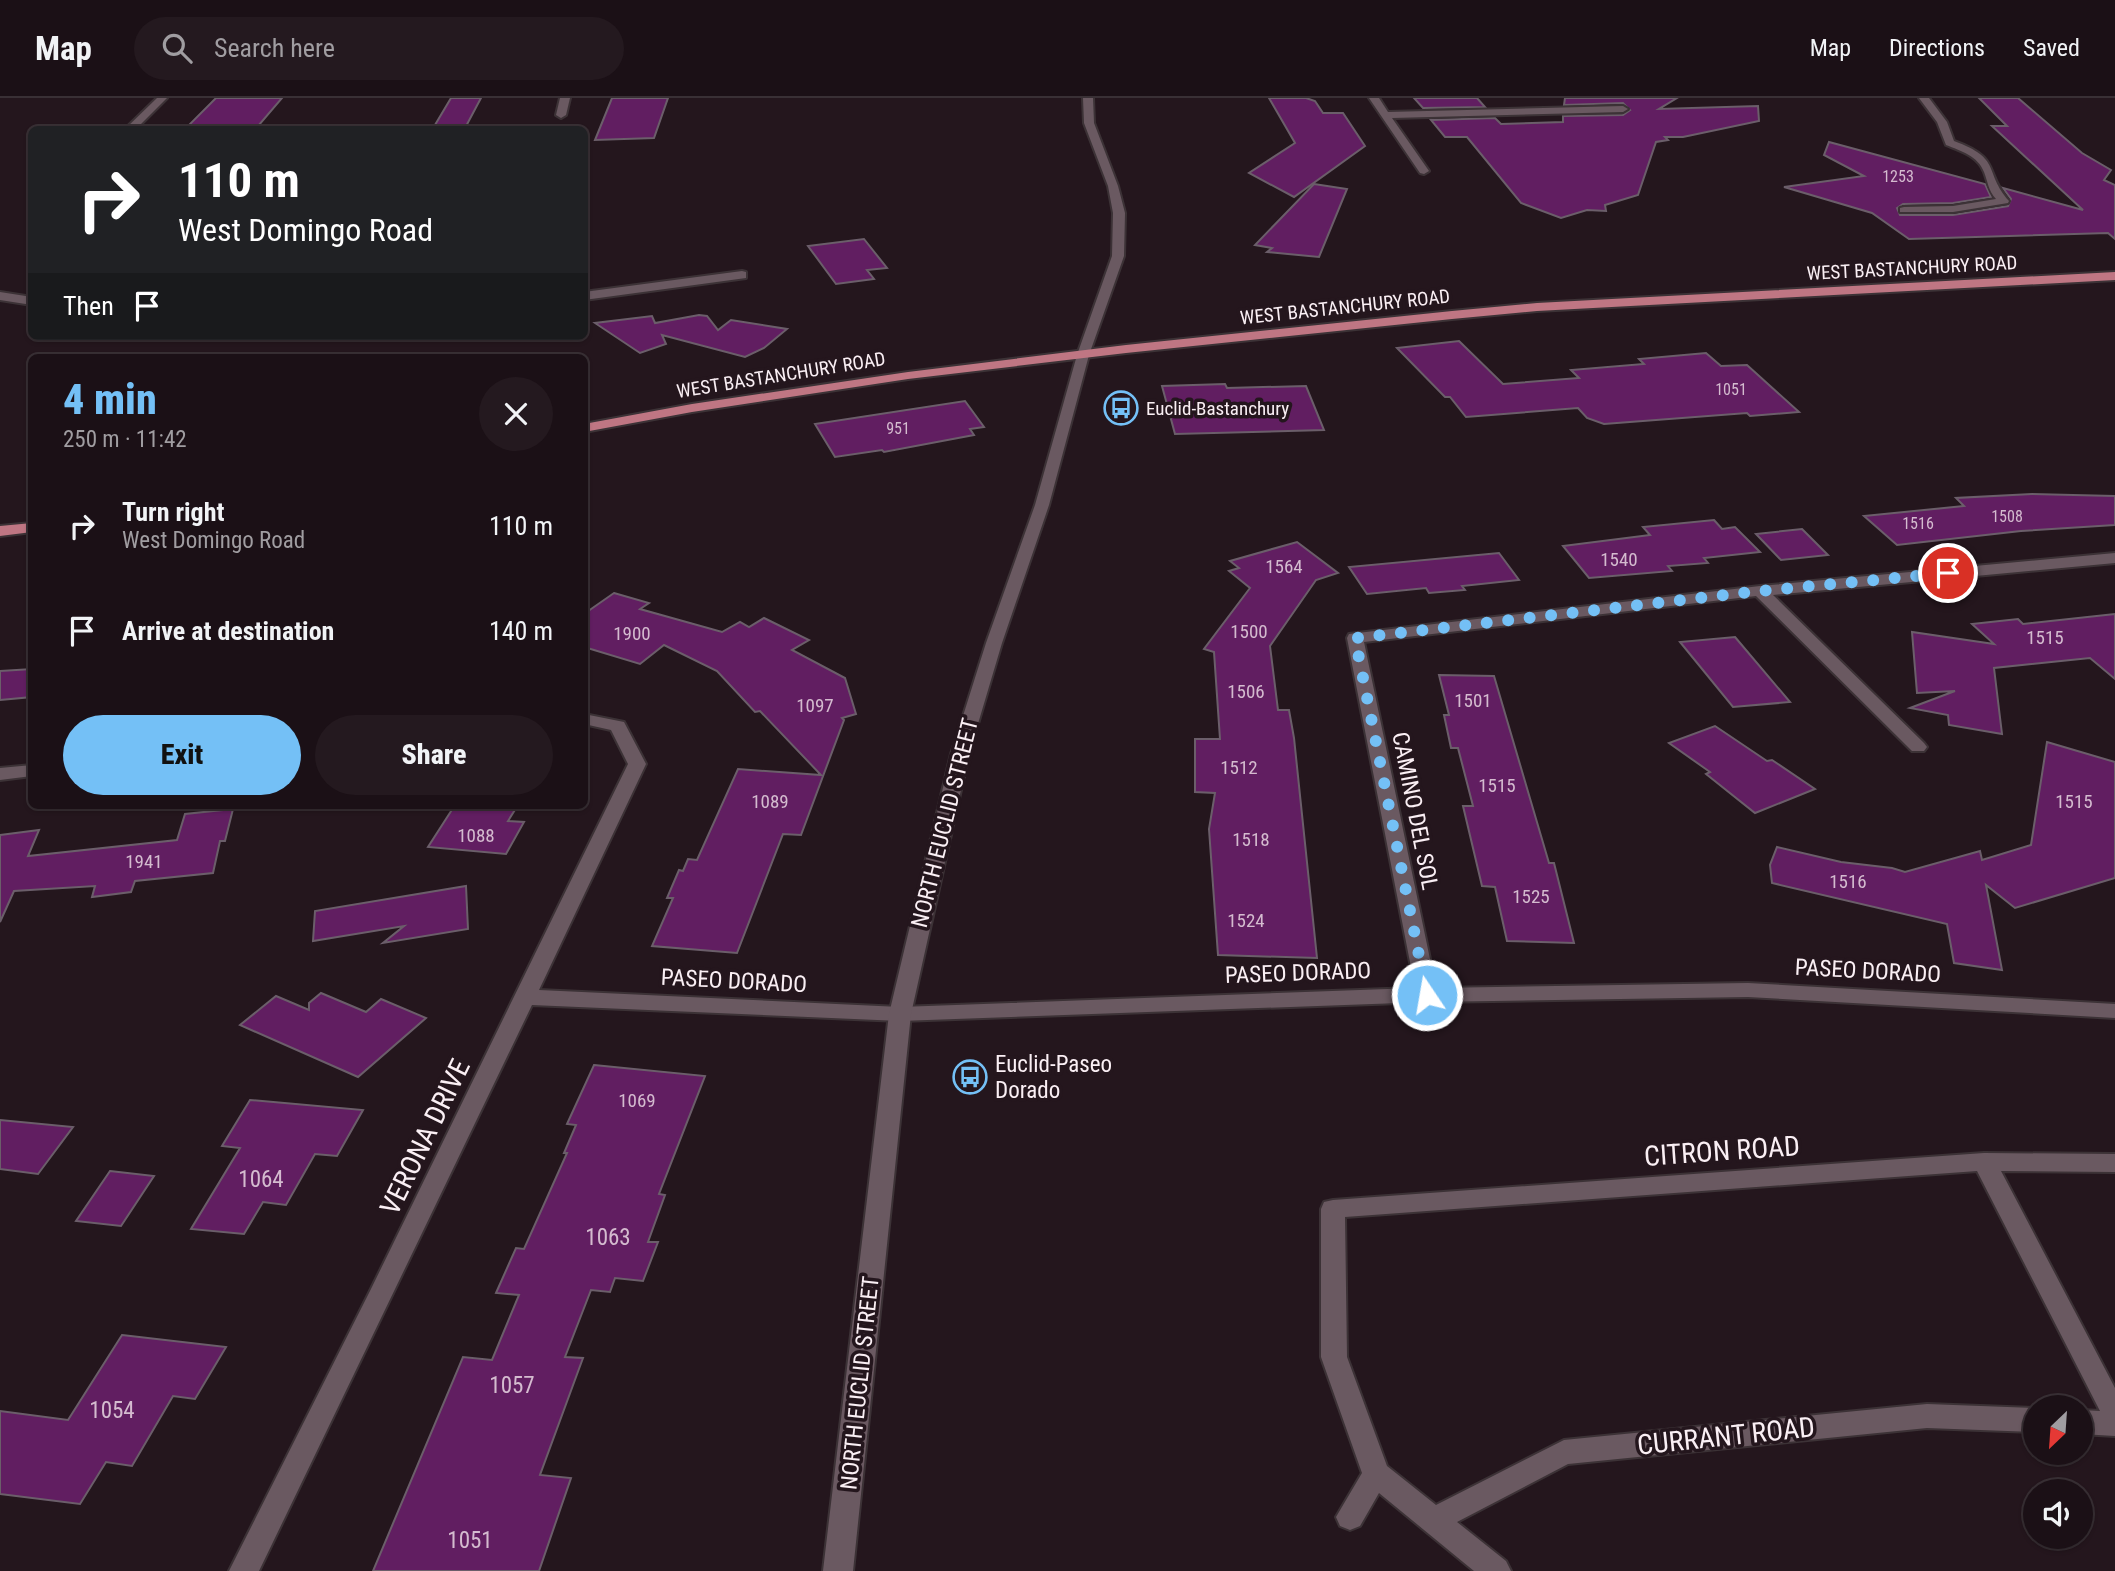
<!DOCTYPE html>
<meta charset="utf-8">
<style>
:root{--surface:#1b1016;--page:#24191f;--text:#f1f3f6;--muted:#a09da1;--line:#393035;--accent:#74c0f6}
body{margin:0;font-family:"Roboto Condensed",sans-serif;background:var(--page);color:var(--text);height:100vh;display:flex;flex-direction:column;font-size:26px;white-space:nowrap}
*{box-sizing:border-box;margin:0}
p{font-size:23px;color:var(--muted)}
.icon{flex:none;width:38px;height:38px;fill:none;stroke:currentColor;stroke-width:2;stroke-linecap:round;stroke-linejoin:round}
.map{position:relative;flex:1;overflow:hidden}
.panel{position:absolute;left:28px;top:256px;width:560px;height:455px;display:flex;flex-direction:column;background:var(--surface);border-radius:10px;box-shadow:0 2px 5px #0004,0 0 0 2px var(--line)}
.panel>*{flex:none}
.hud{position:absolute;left:28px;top:28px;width:560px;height:214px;border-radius:10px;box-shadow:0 2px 5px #0004,0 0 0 2px var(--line);background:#202124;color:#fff;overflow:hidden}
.needle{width:46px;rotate:205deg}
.tools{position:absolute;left:2023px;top:1297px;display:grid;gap:14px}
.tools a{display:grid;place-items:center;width:70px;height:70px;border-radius:50%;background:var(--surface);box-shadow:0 2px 5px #0004,0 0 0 2px var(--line);font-size:35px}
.pin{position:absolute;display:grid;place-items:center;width:60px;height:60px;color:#fff;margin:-30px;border:4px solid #fff;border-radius:50%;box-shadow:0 2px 7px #0007}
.me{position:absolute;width:77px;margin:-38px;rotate:348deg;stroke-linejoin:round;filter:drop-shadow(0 0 5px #0008)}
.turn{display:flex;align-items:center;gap:24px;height:147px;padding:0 35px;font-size:32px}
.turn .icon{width:91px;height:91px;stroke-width:2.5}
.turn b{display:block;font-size:49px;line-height:60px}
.then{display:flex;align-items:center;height:66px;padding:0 35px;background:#0003;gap:14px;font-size:26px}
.round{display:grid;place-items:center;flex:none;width:74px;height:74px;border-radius:37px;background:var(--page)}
.head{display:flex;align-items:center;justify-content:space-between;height:119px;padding:0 35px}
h1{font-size:42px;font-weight:800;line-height:52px;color:var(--accent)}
.primary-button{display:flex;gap:14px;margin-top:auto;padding:14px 35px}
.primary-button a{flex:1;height:80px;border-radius:42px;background:var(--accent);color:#111;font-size:28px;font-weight:800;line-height:80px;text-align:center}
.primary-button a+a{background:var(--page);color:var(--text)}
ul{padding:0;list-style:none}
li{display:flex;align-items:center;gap:21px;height:105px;padding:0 35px}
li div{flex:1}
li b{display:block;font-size:26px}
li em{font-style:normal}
header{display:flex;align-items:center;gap:42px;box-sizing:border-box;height:98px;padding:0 35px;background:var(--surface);border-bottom:2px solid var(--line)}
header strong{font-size:33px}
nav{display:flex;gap:38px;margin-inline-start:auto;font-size:24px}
.search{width:490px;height:63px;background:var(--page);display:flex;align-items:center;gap:18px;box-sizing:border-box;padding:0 24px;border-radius:38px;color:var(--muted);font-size:26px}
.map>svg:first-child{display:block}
.building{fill:#611e61;stroke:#6b5e6a;stroke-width:2}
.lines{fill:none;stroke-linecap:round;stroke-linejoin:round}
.minor-casing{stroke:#3c3236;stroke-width:4}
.secondary-casing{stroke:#3c3236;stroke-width:4}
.primary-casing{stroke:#3c3236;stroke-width:4}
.minor{fill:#6a5961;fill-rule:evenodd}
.secondary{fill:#6a5961;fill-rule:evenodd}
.primary{fill:#bf7683;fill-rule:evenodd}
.route{stroke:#74c0f6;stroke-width:12;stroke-dasharray:0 21.6}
.labels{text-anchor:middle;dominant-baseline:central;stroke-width:7;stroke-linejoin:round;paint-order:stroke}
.far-number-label{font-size:16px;fill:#d4bbcf}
.far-street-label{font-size:19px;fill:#faeff4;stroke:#24161d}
.far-poi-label{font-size:19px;fill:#faeff4;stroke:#24161d;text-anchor:start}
.number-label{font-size:19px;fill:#d4bbcf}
.street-label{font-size:23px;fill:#faeff4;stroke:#24161d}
.poi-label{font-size:23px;fill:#faeff4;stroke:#24161d;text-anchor:start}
.near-number-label{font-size:23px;fill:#d4bbcf}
.near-street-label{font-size:28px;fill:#faeff4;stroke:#24161d}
</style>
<header>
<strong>Map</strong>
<div class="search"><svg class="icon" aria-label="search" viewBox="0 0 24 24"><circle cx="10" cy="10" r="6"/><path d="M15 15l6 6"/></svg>Search here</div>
<nav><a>Map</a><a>Directions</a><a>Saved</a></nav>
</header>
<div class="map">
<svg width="2115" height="1473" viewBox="0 0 2115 1473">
<rect width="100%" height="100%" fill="#24161d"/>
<g class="building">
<path d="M 216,0 L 282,0 L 259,27 L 249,32 L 187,29 Z"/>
<path d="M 451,0 L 481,0 L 464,32 L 432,32 Z"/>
<path d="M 612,0 L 668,0 L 654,40 L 595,42 Z"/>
<path d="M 1269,0 L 1306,0 L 1315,3 L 1323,15 L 1343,15 L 1365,48 L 1294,99 L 1249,75 L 1295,45 Z"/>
<path d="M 1414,0 L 1477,0 L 1485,9 L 1423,10 Z"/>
<path d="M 1565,0 L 1677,0 L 1659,11 L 1758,8 L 1759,23 L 1683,39 L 1665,39 L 1668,42 L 1656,44 L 1638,97 L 1605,107 L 1606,113 L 1587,112 L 1561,120 L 1521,105 L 1467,39 L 1445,39 L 1431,22 L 1495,20 L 1501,26 L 1563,24 L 1563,18 L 1623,17 L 1630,12 L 1623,5 L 1564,7 Z"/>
<path d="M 1979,0 L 2018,0 L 2082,55 L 2111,72 L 2104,82 L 2115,87 L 2115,141 L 2108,135 L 1909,141 L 1872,115 L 1784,89 L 1864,78 L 1824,57 L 1829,44 L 1985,86 L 1991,99 L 1953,105 L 1903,106 L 1897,110 L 1900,117 L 1953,117 L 2008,108 L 2011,101 L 2003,90 L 2083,112 L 1992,28 L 2007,28 Z"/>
<path d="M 1314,86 L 1347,91 L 1319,159 L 1267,154 L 1272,150 L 1255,147 Z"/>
<path d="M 864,141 L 887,170 L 867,172 L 874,181 L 836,186 L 808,148 Z"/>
<path d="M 699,217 L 707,218 L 718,232 L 731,222 L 787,231 L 764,250 L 745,259 L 662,237 L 666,246 L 640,255 L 595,225 L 652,218 L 655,225 Z"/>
<path d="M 1459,243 L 1503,286 L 1579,280 L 1571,272 L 1644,266 L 1639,261 L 1706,255 L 1721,268 L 1747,267 L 1799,314 L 1750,318 L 1747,315 L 1604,326 L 1587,320 L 1578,310 L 1466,319 L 1450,299 L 1445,299 L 1397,250 Z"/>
<path d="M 1225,286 L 1227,290 L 1306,288 L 1324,332 L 1175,336 L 1162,288 Z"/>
<path d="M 965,303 L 984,329 L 970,331 L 974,337 L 884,354 L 882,352 L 835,359 L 815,326 Z"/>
<path d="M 2032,396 L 2115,398 L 2115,427 L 2021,433 L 1897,447 L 1864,418 L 1964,408 L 1956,400 Z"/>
<path d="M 1714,422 L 1722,431 L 1735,429 L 1760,454 L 1704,460 L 1708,465 L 1668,468 L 1672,473 L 1589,480 L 1563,448 L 1650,437 L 1643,429 Z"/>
<path d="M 1802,431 L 1828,457 L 1781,462 L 1756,436 Z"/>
<path d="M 1297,444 L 1338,475 L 1316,482 L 1270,548 L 1278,612 L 1289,612 L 1294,640 L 1317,860 L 1218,857 L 1209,731 L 1215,695 L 1195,694 L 1195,641 L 1220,641 L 1214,554 L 1204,551 L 1250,490 L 1229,473 L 1239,470 L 1230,463 Z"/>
<path d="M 1499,455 L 1519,482 L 1462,488 L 1465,492 L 1429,495 L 1426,490 L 1367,496 L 1349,469 Z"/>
<path d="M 614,495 L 649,505 L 640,511 L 722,534 L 740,524 L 749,529 L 764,520 L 809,542 L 792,552 L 845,580 L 856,616 L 842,620 L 844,622 L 801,737 L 783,736 L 737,855 L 652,848 L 673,800 L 667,800 L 679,772 L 683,773 L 688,761 L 697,762 L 738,671 L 821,677 L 760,613 L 755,614 L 717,573 L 664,547 L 640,566 L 584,549 L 584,516 Z"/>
<path d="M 2115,516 L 2115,581 L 2090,560 L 1994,570 L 2002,636 L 1949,627 L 1948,617 L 1910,610 L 1955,593 L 1917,595 L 1912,534 L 1994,546 L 1972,526 L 2018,521 L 2023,526 Z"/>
<path d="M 1735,539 L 1790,604 L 1733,609 L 1680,544 Z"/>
<path d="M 32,571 L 32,599 L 0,602 L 0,573 Z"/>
<path d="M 1439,577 L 1494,578 L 1549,765 L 1554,765 L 1574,845 L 1507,843 L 1495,789 L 1482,788 L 1463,708 L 1473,708 L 1458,650 L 1451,650 L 1444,617 L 1449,617 Z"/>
<path d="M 1715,628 L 1767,663 L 1772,662 L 1815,691 L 1755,715 L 1706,676 L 1710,674 L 1669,645 Z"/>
<path d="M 2047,644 L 2115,664 L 2115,780 L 2015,810 L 1986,787 L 2002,872 L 1954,865 L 1947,826 L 1772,785 L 1770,767 L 1777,749 L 1841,764 L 1892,770 L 1905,774 L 1980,753 L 1982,762 L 2031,747 Z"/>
<path d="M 455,707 L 518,707 L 508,723 L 524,724 L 506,756 L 428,749 Z"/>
<path d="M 233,711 L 225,743 L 220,743 L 213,775 L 135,783 L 131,794 L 92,799 L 95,788 L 14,793 L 0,824 L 0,737 L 39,732 L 28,758 L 177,742 L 185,716 Z"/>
<path d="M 466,788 L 468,831 L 383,845 L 404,828 L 313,843 L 315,813 Z"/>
<path d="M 321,895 L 366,914 L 381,901 L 426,920 L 358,979 L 240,927 L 276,898 L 309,912 L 309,905 Z"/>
<path d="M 594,967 L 705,978 L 659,1096 L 665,1097 L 648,1144 L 658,1144 L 643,1183 L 615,1180 L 610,1194 L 591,1192 L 565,1259 L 583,1260 L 540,1377 L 571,1380 L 539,1473 L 373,1473 L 463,1259 L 492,1262 L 519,1197 L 496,1195 L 516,1150 L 524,1151 L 567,1055 L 564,1055 L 576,1027 L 567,1026 Z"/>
<path d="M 250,1002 L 363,1012 L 337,1058 L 315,1056 L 286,1107 L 263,1104 L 244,1136 L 191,1131 L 240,1050 L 222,1048 Z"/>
<path d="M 0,1022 L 73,1029 L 38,1076 L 0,1071 Z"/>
<path d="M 110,1073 L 154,1078 L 121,1128 L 76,1123 Z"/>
<path d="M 122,1237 L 226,1249 L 195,1301 L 173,1298 L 132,1368 L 106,1364 L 80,1406 L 0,1396 L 0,1313 L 68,1322 Z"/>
</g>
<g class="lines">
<defs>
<g id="minor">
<path d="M 157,0 L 167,0 L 135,32 L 124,32 Z"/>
<path d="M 560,0 L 570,0 L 566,17 L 561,20 L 556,17 Z"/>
<path d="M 1369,0 L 1379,0 L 1388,14 L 1623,8 L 1628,11 L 1623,14 L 1392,20 L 1429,73 L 1424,76 L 1420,75 Z"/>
<path d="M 1919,0 L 1929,0 L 1947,24 L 1954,43 C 2003,61 1983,73 2009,103 L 2008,105 L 1953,114 L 1900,114 L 1900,110 L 1904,109 L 1953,108 L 1996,101 C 1988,92 1988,84 1984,74 C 1978,58 1961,53 1946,47 L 1937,24 Z"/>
<path d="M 742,173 L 746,174 L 746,180 L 584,202 L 584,194 Z"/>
<path d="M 0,194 L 32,199 L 32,207 L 0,202 Z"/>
<path d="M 2115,455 L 2115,465 L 1773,497 L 1924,645 L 1927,649 L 1924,653 L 1912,653 L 1756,498 L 1364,544 L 1436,890 L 1748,885 L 2115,906 L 2115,920 L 1748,899 L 1427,904 L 900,923 L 532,907 L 259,1473 L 229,1473 L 370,1193 L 628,666 L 611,632 L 584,626 L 584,616 L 624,624 L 646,666 L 539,892 L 900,909 L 1415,890 L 1347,540 L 1349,536 L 1760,488 Z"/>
<path d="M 32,667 L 32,678 L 0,682 L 0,670 Z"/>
<path d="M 1984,1055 L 2115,1056 L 2115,1074 L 2001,1073 L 2115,1290 L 2115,1338 L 2081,1336 L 2081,1312 L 2100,1313 L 1977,1073 L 1345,1119 L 1347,1259 L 1387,1368 L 1436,1407 L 1564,1342 L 1927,1306 L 2035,1310 L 2035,1334 L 1927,1330 L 1568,1366 L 1457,1424 L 1506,1463 L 1511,1473 L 1474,1473 L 1379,1395 L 1360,1428 L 1350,1432 L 1340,1428 L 1336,1419 L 1362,1375 L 1321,1259 L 1321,1111 L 1324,1104 L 1333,1102 Z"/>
</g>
<path id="secondary" d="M 1083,0 L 1093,0 L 1094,25 L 1118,88 L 1125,115 L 1124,158 L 1089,257 L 1049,407 L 1002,545 L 969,656 L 911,916 L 853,1473 L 823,1473 L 889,916 L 951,656 L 986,545 L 1035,407 L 1077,257 L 1112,158 L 1113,115 L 1108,88 L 1084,25 Z"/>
<g id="primary">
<path d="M 2115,174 L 2115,182 L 1537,213 L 1452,221 L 1126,255 L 908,281 L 692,314 L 584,334 L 584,326 L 692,306 L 908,274 L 1126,247 L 1452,213 L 1537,205 Z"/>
<path d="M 32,425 L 32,434 L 0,438 L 0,428 Z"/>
</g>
</defs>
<use href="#minor" class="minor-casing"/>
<use href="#secondary" class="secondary-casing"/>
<use href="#primary" class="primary-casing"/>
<use href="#minor" class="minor"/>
<use href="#secondary" class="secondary"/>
<use href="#primary" class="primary"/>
</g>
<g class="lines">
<path class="route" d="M 1427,897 L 1355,540 L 1760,493 L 1948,475"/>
</g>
<defs>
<symbol id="bus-ring" viewBox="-11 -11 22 22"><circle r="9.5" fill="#24161d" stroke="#74c0f6" stroke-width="1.5"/><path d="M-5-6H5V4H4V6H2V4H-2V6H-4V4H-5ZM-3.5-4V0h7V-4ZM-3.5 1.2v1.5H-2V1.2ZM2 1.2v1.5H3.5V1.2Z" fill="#74c0f6"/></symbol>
</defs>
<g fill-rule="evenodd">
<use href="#bus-ring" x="1102" y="291" width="38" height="38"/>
<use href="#bus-ring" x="951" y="960" width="38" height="38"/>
</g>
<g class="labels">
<g class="far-number-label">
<text x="1898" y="78">1253</text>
<text x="1731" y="291">1051</text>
<text x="898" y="330">951</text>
<text x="2007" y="418">1508</text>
<text x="1918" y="425">1516</text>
</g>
<g class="far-street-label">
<text transform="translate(1912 170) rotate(-3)">WEST BASTANCHURY ROAD</text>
<text transform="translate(1345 209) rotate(-6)">WEST BASTANCHURY ROAD</text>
<text transform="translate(781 277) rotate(-9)">WEST BASTANCHURY ROAD</text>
</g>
<g class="far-poi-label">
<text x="1146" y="310">Euclid-Bastanchury</text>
</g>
<g class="number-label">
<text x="1619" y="461">1540</text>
<text x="1284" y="468">1564</text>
<text x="1249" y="533">1500</text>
<text x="632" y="535">1900</text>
<text x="2045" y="539">1515</text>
<text x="1246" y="593">1506</text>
<text x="1473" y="602">1501</text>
<text x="815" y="607">1097</text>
<text x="1239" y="669">1512</text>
<text x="1497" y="687">1515</text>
<text x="770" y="703">1089</text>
<text x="2074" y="703">1515</text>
<text x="476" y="737">1088</text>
<text x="1251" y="741">1518</text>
<text x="144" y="763">1941</text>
<text x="1848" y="783">1516</text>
<text x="1531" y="798">1525</text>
<text x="1246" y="822">1524</text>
<text x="637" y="1002">1069</text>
</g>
<g class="street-label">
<text transform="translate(1415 713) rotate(79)">CAMINO DEL SOL</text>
<text transform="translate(945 725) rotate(-76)">NORTH EUCLID STREET</text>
<text transform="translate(1868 873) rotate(3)">PASEO DORADO</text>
<text transform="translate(1298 875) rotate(-2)">PASEO DORADO</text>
<text transform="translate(734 883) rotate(3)">PASEO DORADO</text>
<text transform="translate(860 1285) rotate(-84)">NORTH EUCLID STREET</text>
</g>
<g class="poi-label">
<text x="995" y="966">Euclid-Paseo<tspan x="995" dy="26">Dorado</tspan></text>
</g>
<g class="near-number-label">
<text x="261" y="1081">1064</text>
<text x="608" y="1139">1063</text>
<text x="512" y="1287">1057</text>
<text x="112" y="1312">1054</text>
<text x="470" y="1442">1051</text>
</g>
<g class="near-street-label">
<text transform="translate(425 1039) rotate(-64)">VERONA DRIVE</text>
<text transform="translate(1722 1053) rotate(-4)">CITRON ROAD</text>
<text transform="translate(1726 1338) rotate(-6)">CURRANT ROAD</text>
</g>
</g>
</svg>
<div class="tools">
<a><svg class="needle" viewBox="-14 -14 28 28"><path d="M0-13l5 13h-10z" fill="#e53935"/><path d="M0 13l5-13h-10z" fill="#a09da1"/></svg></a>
<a><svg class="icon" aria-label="sound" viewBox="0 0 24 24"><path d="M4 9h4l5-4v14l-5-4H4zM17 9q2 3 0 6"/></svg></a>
</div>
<div class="pin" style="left:1948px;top:475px;background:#d93025"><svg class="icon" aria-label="arrive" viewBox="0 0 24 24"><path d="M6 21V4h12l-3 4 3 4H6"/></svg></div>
<svg class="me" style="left:1427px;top:897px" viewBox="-20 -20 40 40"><circle r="17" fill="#74c0f6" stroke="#fff" stroke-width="3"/><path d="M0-11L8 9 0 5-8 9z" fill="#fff"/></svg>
<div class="hud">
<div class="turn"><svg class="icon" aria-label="right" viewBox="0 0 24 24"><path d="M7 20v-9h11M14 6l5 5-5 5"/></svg><div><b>110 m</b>West Domingo Road</div></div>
<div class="then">Then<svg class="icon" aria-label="arrive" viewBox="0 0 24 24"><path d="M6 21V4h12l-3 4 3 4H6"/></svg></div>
</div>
<section class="panel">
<div class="head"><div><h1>4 min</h1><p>250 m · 11:42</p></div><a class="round"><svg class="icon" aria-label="close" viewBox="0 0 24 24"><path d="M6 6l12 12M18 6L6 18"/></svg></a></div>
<ul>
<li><svg class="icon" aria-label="right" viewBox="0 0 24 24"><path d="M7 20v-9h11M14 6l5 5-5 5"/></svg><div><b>Turn right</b><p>West Domingo Road</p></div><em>110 m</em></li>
<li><svg class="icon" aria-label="arrive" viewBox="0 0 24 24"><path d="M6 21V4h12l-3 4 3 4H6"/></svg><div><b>Arrive at destination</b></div><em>140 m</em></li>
</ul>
<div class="primary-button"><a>Exit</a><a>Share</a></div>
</section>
</div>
